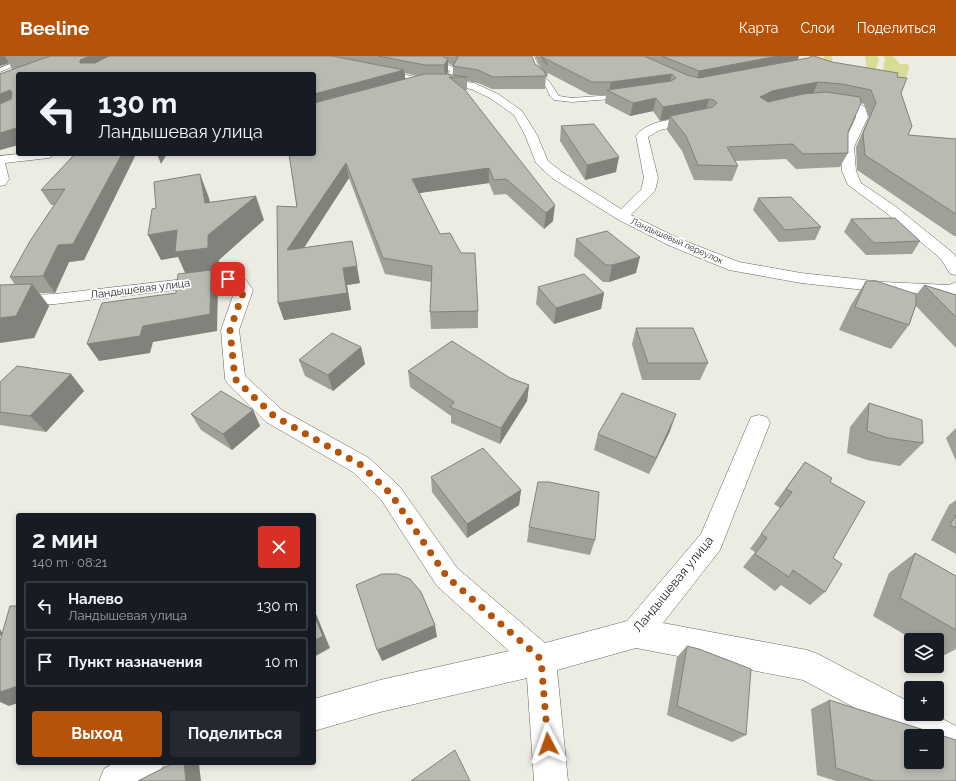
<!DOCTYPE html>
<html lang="ru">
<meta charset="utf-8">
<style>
:root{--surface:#171b24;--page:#242831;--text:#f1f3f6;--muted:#9ea1a6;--line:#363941;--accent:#b45309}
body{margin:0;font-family:Raleway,sans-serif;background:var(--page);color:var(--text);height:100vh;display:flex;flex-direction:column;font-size:15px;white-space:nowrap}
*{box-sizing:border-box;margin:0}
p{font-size:13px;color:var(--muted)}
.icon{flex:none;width:22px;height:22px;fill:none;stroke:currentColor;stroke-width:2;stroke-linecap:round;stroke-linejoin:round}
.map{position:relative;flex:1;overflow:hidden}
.side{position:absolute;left:16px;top:457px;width:300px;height:252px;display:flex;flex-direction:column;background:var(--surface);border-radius:4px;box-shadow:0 2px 6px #0003}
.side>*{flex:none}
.guide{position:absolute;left:16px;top:16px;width:300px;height:84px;border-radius:4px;box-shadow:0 2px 6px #0003;background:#171b24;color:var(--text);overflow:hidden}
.tools{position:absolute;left:904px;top:577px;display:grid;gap:8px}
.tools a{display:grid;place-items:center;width:40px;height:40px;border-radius:4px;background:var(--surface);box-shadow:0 2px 6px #0003;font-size:20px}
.pin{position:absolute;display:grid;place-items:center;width:34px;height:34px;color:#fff;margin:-17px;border-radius:8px;box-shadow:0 2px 6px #0006}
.me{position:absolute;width:44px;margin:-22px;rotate:356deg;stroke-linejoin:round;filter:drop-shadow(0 0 3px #0008)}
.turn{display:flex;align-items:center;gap:14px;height:84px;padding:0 16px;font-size:18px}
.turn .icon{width:52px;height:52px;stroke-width:2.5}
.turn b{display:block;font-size:28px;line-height:34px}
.round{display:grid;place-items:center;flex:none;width:42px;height:42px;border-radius:4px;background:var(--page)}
.head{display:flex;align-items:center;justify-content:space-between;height:68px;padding:0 16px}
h1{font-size:24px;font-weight:700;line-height:30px}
.action{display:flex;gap:8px;margin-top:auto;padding:8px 16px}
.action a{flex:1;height:46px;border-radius:4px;background:var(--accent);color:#fff;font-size:16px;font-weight:700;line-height:46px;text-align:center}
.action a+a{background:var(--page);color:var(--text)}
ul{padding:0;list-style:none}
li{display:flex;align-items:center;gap:12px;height:50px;margin:0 8px 6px;padding:0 8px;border:2px solid var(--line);border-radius:4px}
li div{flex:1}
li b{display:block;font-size:15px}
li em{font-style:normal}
header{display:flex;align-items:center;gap:24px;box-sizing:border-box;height:56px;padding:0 20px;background:var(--accent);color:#fff}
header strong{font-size:19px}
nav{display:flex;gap:22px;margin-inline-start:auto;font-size:14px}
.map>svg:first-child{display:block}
.green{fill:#d8dc95}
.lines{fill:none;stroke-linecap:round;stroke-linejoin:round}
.lane-casing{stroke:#676860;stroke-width:1}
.street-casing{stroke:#676860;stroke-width:1}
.lane{fill:#fff;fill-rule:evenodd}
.street{fill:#fff;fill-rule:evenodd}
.wall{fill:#9fa098;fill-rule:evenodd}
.shaded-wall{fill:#82827c}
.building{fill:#b9bab1;stroke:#82827c;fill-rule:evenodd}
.route{stroke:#b45309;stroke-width:7;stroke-dasharray:0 12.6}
.labels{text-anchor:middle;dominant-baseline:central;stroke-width:3.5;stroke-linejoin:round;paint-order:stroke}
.far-street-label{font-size:9px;fill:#2d2d2a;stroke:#fff}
.street-label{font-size:11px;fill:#2d2d2a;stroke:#fff}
.near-street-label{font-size:13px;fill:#2d2d2a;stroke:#fff}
</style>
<header>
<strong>Beeline</strong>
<nav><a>Карта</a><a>Слои</a><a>Поделиться</a></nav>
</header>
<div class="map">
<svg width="956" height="725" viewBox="0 0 956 725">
<rect width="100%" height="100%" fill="#ecece3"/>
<g class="green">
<path d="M 824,0 L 832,0 L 833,11 L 867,14 L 865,0 L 877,0 L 879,2 L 875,16 L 822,11 Z"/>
<path d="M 883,0 L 893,0 L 900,8 L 908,8 L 909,13 L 905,23 L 882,18 L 885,3 Z"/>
</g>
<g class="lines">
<defs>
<g id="lane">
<path d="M 30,0 L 38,0 L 0,16 L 0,12 Z"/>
<path d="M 528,0 L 534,0 L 542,19 L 549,25 L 559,40 L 572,42 L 625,38 L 629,40 L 625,42 L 572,46 L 554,44 L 550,40 L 544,27 L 536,20 Z"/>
<path d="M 428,5 L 443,6 L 456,13 L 457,14 L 449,27 L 444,26 L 450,15 L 440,9 L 428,7 Z"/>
</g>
<g id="street">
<path d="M 376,13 L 426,23 L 447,23 L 474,27 L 498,38 L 522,55 L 537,79 L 548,105 L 562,116 L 621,153 L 641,134 L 644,122 L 636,80 C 648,63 679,63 698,60 L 702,61 L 704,63 L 702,65 L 660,74 L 648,81 L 658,122 L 655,135 L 631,159 L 680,183 L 739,206 L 801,217 L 883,226 L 949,229 L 956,226 L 956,238 L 883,236 L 801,227 L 729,214 L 668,189 L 617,163 L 552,122 L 536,107 L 525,79 L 514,59 L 490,42 L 471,33 L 447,29 L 426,29 L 373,18 L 371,16 L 373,14 Z"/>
<path d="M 831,41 L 851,44 L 865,51 L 868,61 L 854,91 L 856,115 L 861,127 L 895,150 L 953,197 L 956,201 L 956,219 L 950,218 L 941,203 L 885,156 L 848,129 L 842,115 L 842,91 L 856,61 L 855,53 L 845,49 L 827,46 L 826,44 Z"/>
<path d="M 18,98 L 55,98 L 49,102 L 5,107 L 9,123 L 5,129 L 0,130 L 0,100 Z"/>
<path d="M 228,218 L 246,224 L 253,234 L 239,274 L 245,320 L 282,354 L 369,402 L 400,431 L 457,512 L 545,587 L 627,565 L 701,478 L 751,361 L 759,359 L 767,361 L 770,367 L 720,494 L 663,567 L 807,594 L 818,598 L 911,647 L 911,658 L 933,658 L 956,670 L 956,705 L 937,696 L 937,680 L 911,680 L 911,682 L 803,624 L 636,592 L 557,614 L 568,725 L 534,725 L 527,622 L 380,656 L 314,675 L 314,643 L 380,624 L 509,595 L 437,530 L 382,445 L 353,416 L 266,366 L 228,328 L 225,323 L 221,274 L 235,234 L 226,228 L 55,248 L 0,250 L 0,240 L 55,238 Z"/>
<path d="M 114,707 L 164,707 L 159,719 L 149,725 L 99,725 L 104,713 Z"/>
</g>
</defs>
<use href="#lane" class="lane-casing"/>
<use href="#street" class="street-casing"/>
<use href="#lane" class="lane"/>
<use href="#street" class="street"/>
</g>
<g class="wall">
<path d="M 0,0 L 482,0 L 535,8 L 541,13 L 535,0 L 799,0 L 798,4 L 832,6 L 897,21 L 901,37 L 908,79 L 956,83 L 956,180 L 954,180 L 857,114 L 856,91 L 869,61 L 864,48 L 861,47 L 848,76 L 848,97 L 840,111 L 796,113 L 786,103 L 735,105 L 738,110 L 732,125 L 694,124 L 682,95 L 667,74 L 669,63 L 660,65 L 653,55 L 630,60 L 605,47 L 606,39 L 590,39 L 548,17 L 547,22 L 546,20 L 545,33 L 492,33 L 478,27 L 467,25 L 467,34 L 465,34 L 553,165 L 544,173 L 506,138 L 494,139 L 489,127 L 419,137 L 478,255 L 478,272 L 431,273 L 430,256 L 431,226 L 385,218 L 349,122 L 304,192 L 360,227 L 347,229 L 351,254 L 284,264 L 278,247 L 297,151 L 289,98 L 285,99 L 285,98 L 314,98 L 314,18 L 18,18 L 18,89 L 0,94 L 0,18 L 14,13 L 12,13 L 9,7 L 0,10 ZM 448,7 L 453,10 L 453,19 L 447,18 L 448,16 ZM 405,17 L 417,20 L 405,23 Z"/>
<path d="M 561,70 L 616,116 L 585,124 L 560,85 Z"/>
<path d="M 75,98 L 136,98 L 84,204 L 69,206 L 55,237 L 39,237 L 49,250 L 34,282 L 15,229 L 10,221 L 54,149 L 51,149 L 41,134 Z"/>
<path d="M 758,142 L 821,171 L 815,184 L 779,186 L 753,154 Z"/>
<path d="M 851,163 L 920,185 L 912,198 L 866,199 L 844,176 Z"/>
<path d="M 576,183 L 636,217 L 609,226 L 603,226 L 574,200 Z"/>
<path d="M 866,225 L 916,239 L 924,229 L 956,239 L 956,292 L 916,250 L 909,269 L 891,293 L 839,274 L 851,249 Z"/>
<path d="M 538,231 L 604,237 L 601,253 L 554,268 L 536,248 Z"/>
<path d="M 636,272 L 708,307 L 700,324 L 642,324 L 632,288 Z"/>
<path d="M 361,291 L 365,308 L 333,335 L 305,320 L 299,304 Z"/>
<path d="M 408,315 L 510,322 L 529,329 L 527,345 L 500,388 L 451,367 L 451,360 L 410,331 Z"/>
<path d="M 71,318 L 84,335 L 46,376 L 0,369 L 0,326 Z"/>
<path d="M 869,347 L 923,387 L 900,410 L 867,404 L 847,397 L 850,371 Z"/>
<path d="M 253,354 L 260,370 L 232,394 L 201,374 L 191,358 Z"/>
<path d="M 956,372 L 956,405 L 946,382 Z"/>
<path d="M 670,375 L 649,418 L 594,394 L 598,378 Z"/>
<path d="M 805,406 L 830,426 L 833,502 L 825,536 L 810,549 L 781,529 L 775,535 L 743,511 L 755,496 L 750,493 L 780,452 L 774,448 L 793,422 Z"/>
<path d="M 431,421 L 521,434 L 519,449 L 467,482 L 432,436 Z"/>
<path d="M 956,444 L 956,498 L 931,484 L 949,449 Z"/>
<path d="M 529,471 L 595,484 L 590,499 L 527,486 Z"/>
<path d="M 915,497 L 956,520 L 956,593 L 941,601 L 937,598 L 937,584 L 914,584 L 873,560 L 889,517 Z"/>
<path d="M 687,590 L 746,679 L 732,686 L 667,659 L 677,601 Z"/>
<path d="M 829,644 L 956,725 L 836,725 L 817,719 L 811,653 Z"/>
</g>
<g class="shaded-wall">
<path d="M 0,0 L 14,0 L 5,0 L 9,7 L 0,10 Z"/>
<path d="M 90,0 L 121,0 L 86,18 L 80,7 L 80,4 Z"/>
<path d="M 778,0 L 799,0 L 796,8 L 696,27 L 699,15 Z"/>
<path d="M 448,3 L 448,16 L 445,22 L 444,9 Z"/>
<path d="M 404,14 L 406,26 L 314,52 L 314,38 Z"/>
<path d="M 672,18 L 669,31 L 609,35 L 611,26 Z"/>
<path d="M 818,26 L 812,40 L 767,48 L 760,41 L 772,35 L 796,30 Z"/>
<path d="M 10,34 L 17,48 L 0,55 L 0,38 Z"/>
<path d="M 656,42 L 653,55 L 630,60 L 633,47 Z"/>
<path d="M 709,43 L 705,57 L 670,60 L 669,63 L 660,65 L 663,51 Z"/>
<path d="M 16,72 L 18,75 L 18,89 L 0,94 L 0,77 Z"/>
<path d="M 122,98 L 136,98 L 84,204 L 69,206 L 55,237 L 43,220 L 58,189 Z"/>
<path d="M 157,98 L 167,98 L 161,108 Z"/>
<path d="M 619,101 L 616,116 L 585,124 L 587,109 Z"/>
<path d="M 346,107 L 349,122 L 292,210 L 287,194 Z"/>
<path d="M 489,112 L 489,127 L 413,138 L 412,123 Z"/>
<path d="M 200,118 L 209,142 L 215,172 L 205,147 Z"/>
<path d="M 256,140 L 264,164 L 219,204 L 218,218 L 213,218 L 218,230 L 217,275 L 153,286 L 150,297 L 99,305 L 87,288 L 143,270 L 210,258 L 187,221 L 178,201 L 161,204 L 148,179 L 177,174 L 208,179 Z"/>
<path d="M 555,149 L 553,165 L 544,173 L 546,157 Z"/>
<path d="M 640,201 L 636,217 L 609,226 L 612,209 Z"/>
<path d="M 357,210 L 360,227 L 347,229 L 351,254 L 284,264 L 278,247 L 343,212 Z"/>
<path d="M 32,228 L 49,250 L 34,282 L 0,287 L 0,262 Z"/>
<path d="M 604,237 L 601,253 L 554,268 L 556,252 Z"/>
<path d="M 361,291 L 365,308 L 333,335 L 328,319 Z"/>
<path d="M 71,318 L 84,335 L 46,376 L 30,360 Z"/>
<path d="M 529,329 L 527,345 L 500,388 L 501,372 Z"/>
<path d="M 253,354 L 260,370 L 232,394 L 223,378 Z"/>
<path d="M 676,358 L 670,375 L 649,418 L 656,402 Z"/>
<path d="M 521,434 L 519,449 L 467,482 L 467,468 Z"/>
<path d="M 314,553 L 330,592 L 314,601 Z"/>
<path d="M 435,569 L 437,581 L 382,605 L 377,594 Z"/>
<path d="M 0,573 L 3,578 L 0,580 Z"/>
<path d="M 18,630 L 18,647 L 9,650 L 0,646 L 0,636 Z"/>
<path d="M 184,707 L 196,707 L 199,708 L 201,725 L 186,725 Z"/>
</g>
<g class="building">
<path d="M 50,0 L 90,0 L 80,4 L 80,7 L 95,7 L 109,0 L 332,0 L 404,14 L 314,38 L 314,18 L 18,18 L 18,74 L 16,72 L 0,77 L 0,48 L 11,43 L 12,36 L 10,34 L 0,38 L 0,18 Z"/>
<path d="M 378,0 L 442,0 L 448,3 L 444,9 L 425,9 Z"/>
<path d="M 456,0 L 532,0 L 535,8 L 544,15 L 546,20 L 493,21 L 478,14 L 453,10 L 458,1 Z"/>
<path d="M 541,0 L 644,0 L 687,19 L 699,22 L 808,2 L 812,0 L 814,0 L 832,6 L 898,17 L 897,21 L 907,22 L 901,37 L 912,70 L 908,79 L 956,83 L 956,158 L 865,99 L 863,77 L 876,47 L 871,34 L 842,28 L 818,26 L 796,30 L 772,35 L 760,41 L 768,46 L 803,38 L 826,36 L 860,41 L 861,47 L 848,76 L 848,97 L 803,98 L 793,88 L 727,91 L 738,110 L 698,109 L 686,80 L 670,60 L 713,51 L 717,47 L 714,44 L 709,43 L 663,51 L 656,42 L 633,47 L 607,34 L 671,25 L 676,22 L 672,18 L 611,26 L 592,26 L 542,1 L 548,9 L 544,6 Z"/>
<path d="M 662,0 L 778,0 L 699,15 Z"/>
<path d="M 424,18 L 446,18 L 467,21 L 449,21 L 465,34 L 555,149 L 546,157 L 506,123 L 494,124 L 489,112 L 412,123 L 440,178 L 450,177 L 461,197 L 475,197 L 478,255 L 430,256 L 432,210 L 383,202 L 346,107 L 287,194 L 352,185 L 357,210 L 343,212 L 347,237 L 278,247 L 277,150 L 297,151 L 289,98 L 314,98 L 314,47 Z"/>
<path d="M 594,68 L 619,101 L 587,109 L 561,70 Z"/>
<path d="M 75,98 L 122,98 L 73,188 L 58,189 L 43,220 L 10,221 L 30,185 L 65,133 L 41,134 Z"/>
<path d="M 200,118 L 205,147 L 256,140 L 208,179 L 208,192 L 175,196 L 177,174 L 148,179 L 152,153 L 156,152 L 154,126 Z"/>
<path d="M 791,141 L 821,171 L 785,174 L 758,142 Z"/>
<path d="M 895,162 L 920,185 L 874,187 L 851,163 Z"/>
<path d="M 607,175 L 640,201 L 612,209 L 606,209 L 576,183 Z"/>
<path d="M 211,214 L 210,258 L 143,270 L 140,280 L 87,288 L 102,247 L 176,237 L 178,218 Z"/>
<path d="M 584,218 L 604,237 L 556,252 L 538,231 Z"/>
<path d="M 866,225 L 876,225 L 916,238 L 916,248 L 909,269 L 855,251 Z"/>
<path d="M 32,228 L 16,260 L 0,262 L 0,229 Z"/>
<path d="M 924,229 L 956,239 L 956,261 Z"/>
<path d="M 636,272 L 693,272 L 708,307 L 648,307 Z"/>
<path d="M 332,277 L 361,291 L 328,319 L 299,304 Z"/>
<path d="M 452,285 L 510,322 L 529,329 L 501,372 L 450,351 L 454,346 L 408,315 Z"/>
<path d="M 17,310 L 71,318 L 30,360 L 0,356 L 0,326 Z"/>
<path d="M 221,335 L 253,354 L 223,378 L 191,358 Z"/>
<path d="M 622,337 L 676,358 L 656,402 L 598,378 Z"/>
<path d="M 869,347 L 922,364 L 923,387 L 888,382 L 867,375 Z"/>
<path d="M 483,392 L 521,434 L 467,468 L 431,421 Z"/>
<path d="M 805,406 L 832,422 L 830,426 L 865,446 L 833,502 L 842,508 L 825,536 L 793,514 L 789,521 L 755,498 L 767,482 L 761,478 L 792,436 L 786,433 Z"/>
<path d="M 538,426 L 549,426 L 599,436 L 595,484 L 529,471 Z"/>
<path d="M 956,458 L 956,472 L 950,469 Z"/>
<path d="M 915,497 L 956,520 L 956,574 L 900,542 Z"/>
<path d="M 382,518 L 397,518 L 410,523 L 421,536 L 435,569 L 377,594 L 356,529 Z"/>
<path d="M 10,550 L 18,550 L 18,630 L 0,636 L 0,585 Z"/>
<path d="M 314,559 L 323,580 L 314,585 Z"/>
<path d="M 687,590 L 699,593 L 751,613 L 746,679 L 677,650 Z"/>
<path d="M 829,644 L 956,684 L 956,725 L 874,725 L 836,712 ZM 911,680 L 937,680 L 937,706 L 911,706 Z"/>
<path d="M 455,694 L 470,725 L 411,725 Z"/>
<path d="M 173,707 L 184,707 L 186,725 L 138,725 Z"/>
</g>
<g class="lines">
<path class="route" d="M 228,223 L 240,228 L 244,234 L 230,274 L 235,323 L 274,360 L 361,409 L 391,438 L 447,521 L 541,603 L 548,688"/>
</g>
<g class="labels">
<g class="far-street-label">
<text transform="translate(677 185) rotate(24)">Ландышевый переулок</text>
</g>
<g class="street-label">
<text transform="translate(140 233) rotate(-7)">Ландышевая улица</text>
</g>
<g class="near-street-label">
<text transform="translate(673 528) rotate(-51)">Ландышевая улица</text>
</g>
</g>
</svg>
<div class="tools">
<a><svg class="icon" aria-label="layers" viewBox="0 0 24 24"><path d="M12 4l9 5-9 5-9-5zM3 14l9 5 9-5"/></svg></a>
<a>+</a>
<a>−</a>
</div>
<div class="pin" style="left:228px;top:223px;background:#d93025"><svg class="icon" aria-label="arrive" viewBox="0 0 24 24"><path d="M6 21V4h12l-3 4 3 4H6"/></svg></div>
<svg class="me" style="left:548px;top:688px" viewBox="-20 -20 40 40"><path d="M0-17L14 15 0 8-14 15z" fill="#b45309" stroke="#fff" stroke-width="4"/></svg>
<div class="guide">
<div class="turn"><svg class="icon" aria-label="left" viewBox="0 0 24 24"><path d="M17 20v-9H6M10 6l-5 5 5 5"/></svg><div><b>130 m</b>Ландышевая улица</div></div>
</div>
<section class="side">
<div class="head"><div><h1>2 мин</h1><p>140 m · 08:21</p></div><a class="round" style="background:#d93025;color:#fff"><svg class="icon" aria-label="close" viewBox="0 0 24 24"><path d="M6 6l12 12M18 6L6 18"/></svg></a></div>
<ul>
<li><svg class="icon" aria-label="left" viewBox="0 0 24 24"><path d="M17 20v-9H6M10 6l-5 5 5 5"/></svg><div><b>Налево</b><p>Ландышевая улица</p></div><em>130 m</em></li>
<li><svg class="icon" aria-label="arrive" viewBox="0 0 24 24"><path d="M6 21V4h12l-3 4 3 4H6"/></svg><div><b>Пункт назначения</b></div><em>10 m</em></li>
</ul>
<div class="action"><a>Выход</a><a>Поделиться</a></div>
</section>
</div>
